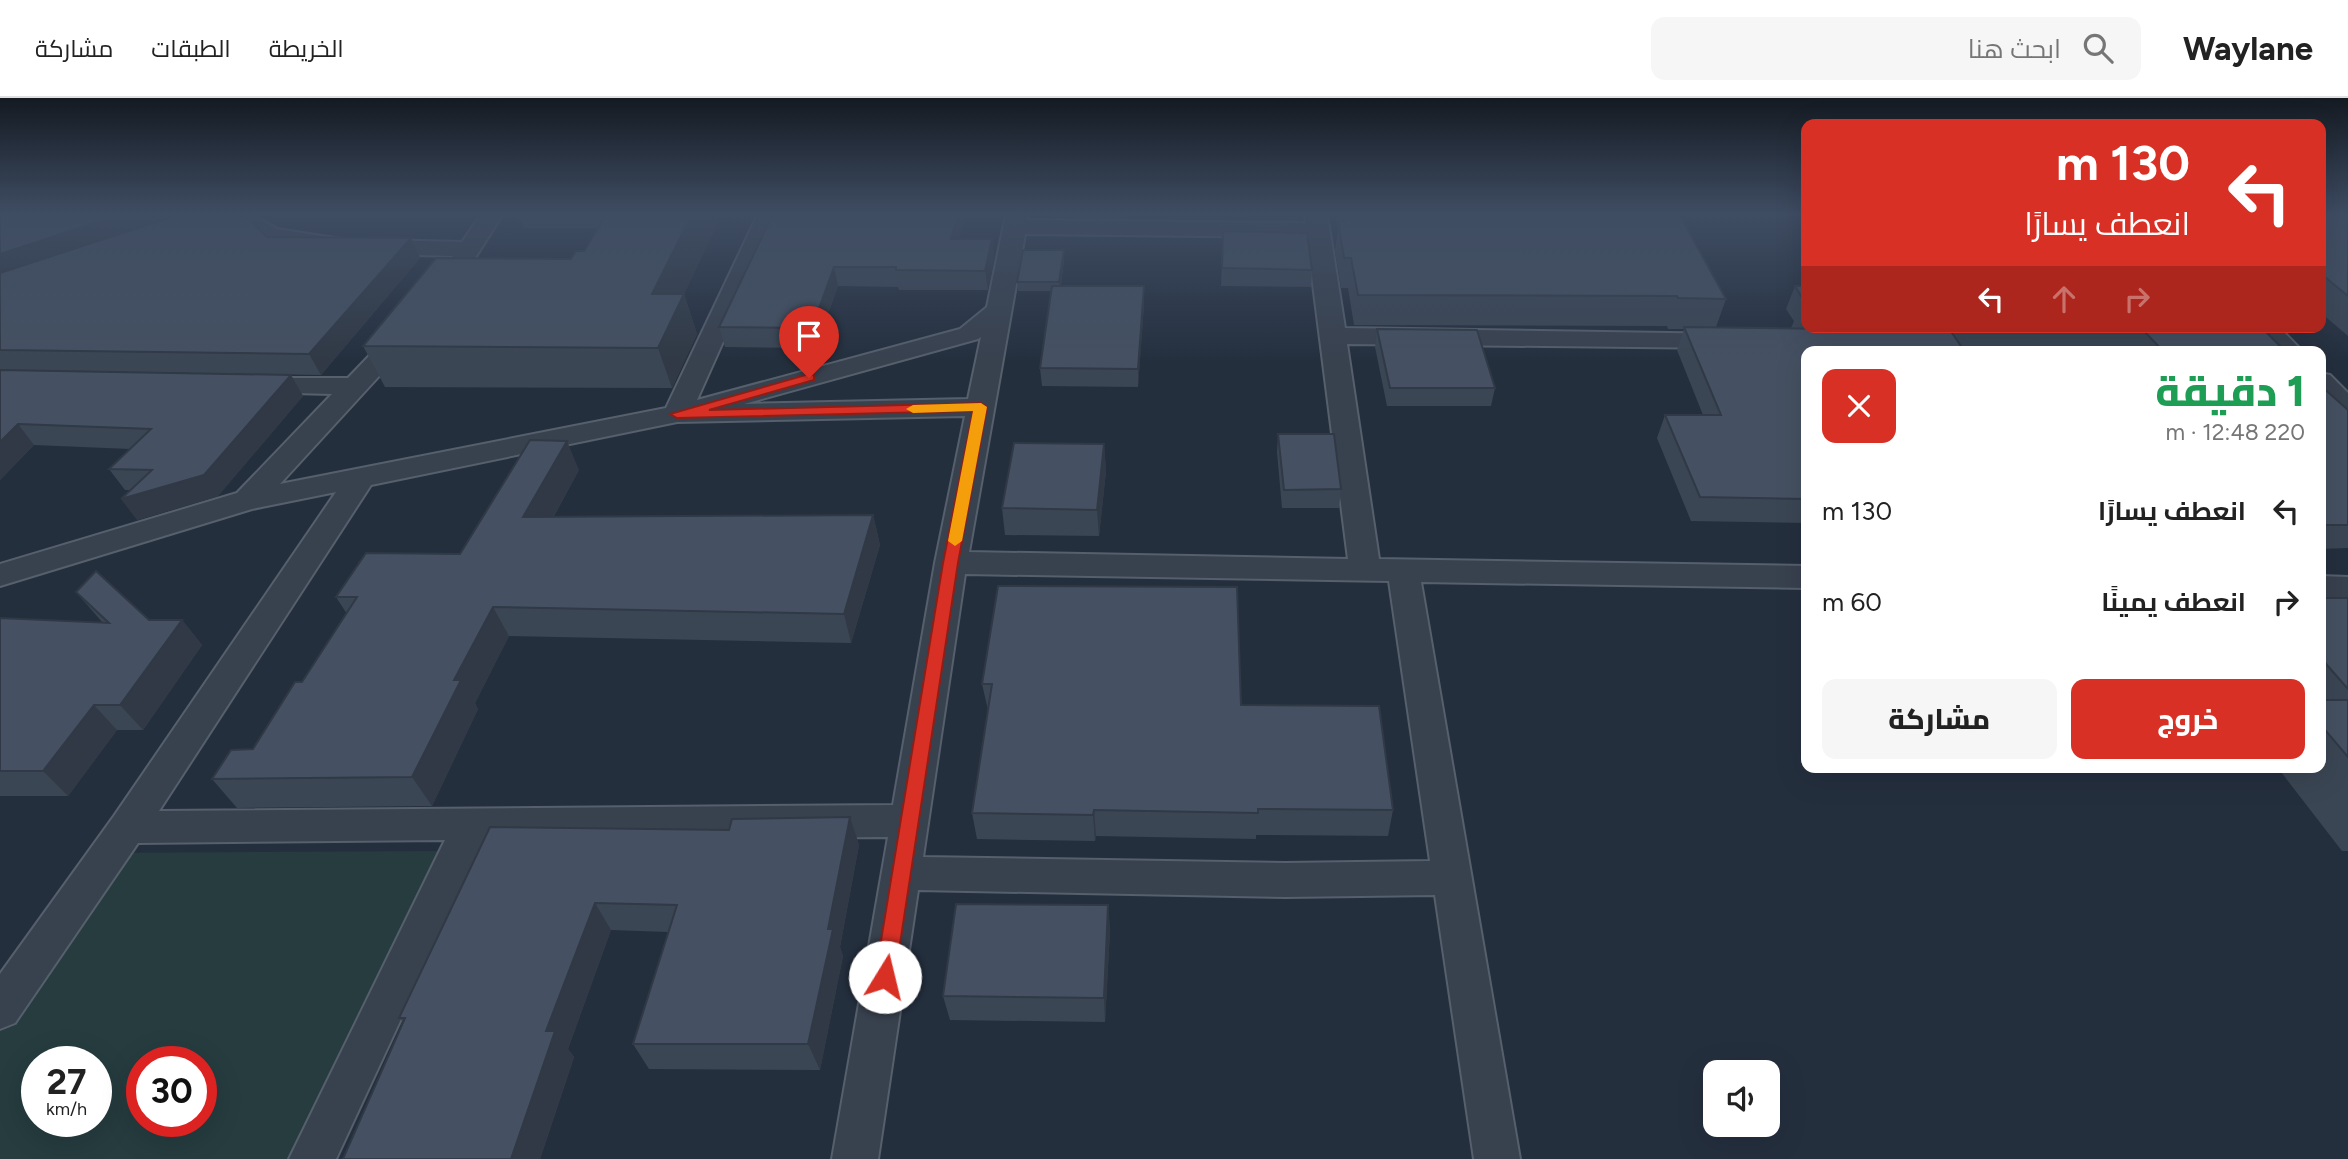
<!DOCTYPE html>
<html lang="ar">
<meta charset="utf-8">
<style>
:root{--surface:#fff;--page:#f6f6f6;--text:#222;--muted:#767676;--line:#e0e0e0;--accent:#d93025}
body{margin:0;font-family:Figtree,Cairo,sans-serif;background:var(--page);color:var(--text);direction:rtl;height:100vh;display:flex;flex-direction:column;font-size:26px;white-space:nowrap}
*{box-sizing:border-box;margin:0}
p{font-size:23px;color:var(--muted)}
.icon{flex:none;width:38px;height:38px;fill:none;stroke:currentColor;stroke-width:2;stroke-linecap:round;stroke-linejoin:round}
.map{position:relative;flex:1;overflow:hidden;direction:ltr}
.drawer{position:absolute;left:1801px;top:248px;width:525px;height:427px;display:flex;flex-direction:column;background:var(--surface);border-radius:14px;box-shadow:0 7px 28px #0002;direction:rtl}
.drawer>*{flex:none}
.top-card{position:absolute;left:1801px;top:21px;width:525px;height:214px;border-radius:14px;box-shadow:0 7px 28px #0002;direction:rtl;background:#d93025;color:#fff;overflow:hidden}
.buttons{position:absolute;left:1703px;top:962px;display:grid;gap:14px}
.buttons a{display:grid;place-items:center;width:77px;height:77px;border-radius:14px;background:var(--surface);box-shadow:0 7px 28px #0002;font-size:35px}
.speed{position:absolute;left:21px;top:948px;display:flex;gap:14px;font-size:35px;font-weight:700;text-align:center}
.speed>*{display:grid;place-content:center;width:91px;height:91px;border-radius:50%;background:var(--surface);box-shadow:0 7px 28px #0002;line-height:1}
.speed small{font-size:18px;font-weight:400}
.speed .limit{border:10px solid #d22;background:#fff;color:#111}
.pin{position:absolute;display:grid;place-items:center;width:60px;height:60px;color:#fff;margin:-72px -30px;border-radius:50% 50% 50% 0;rotate:-45deg;box-shadow:0 0 7px #0007}
.pin .icon{rotate:45deg}
.me{position:absolute;width:77px;margin:-38px;rotate:9deg;stroke-linejoin:round;filter:drop-shadow(0 0 5px #0008)}
.turn{display:flex;align-items:center;gap:24px;height:147px;padding:0 21px;font-size:32px}
.turn .icon{width:91px;height:91px;stroke-width:2.5}
.turn b{display:block;font-size:49px;line-height:60px}
.lanes{display:flex;align-items:center;height:66px;padding:0 21px;background:#0003;justify-content:center;gap:35px;direction:ltr}
.lanes .off{opacity:.35}
.round{display:grid;place-items:center;flex:none;width:74px;height:74px;border-radius:14px;background:var(--page)}
.summary{display:flex;align-items:center;justify-content:space-between;height:119px;padding:0 21px}
h1{font-size:42px;font-weight:800;line-height:52px;color:#1e9e55}
.action{display:flex;gap:14px;margin-top:auto;padding:14px 21px}
.action a{flex:1;height:80px;border-radius:14px;background:var(--accent);color:#fff;font-size:28px;font-weight:800;line-height:80px;text-align:center}
.action a+a{background:var(--page);color:var(--text)}
ul{padding:0;list-style:none}
li{display:flex;align-items:center;gap:21px;height:91px;padding:0 21px}
li div{flex:1}
li b{display:block;font-size:26px}
li em{font-style:normal}
header{display:flex;align-items:center;gap:42px;box-sizing:border-box;height:98px;padding:0 35px;background:var(--surface);border-bottom:2px solid var(--line)}
header strong{font-size:33px}
nav{display:flex;gap:38px;margin-inline-start:auto;font-size:24px}
.search{width:490px;height:63px;background:var(--page);display:flex;align-items:center;gap:18px;box-sizing:border-box;padding:0 24px;border-radius:14px;color:var(--muted);font-size:26px}
.map>svg:first-child{display:block}
.green{fill:#263c3f;fill-rule:evenodd}
.lines{fill:none;stroke-linecap:round;stroke-linejoin:round}
.street-casing{stroke:#565f6c;stroke-width:4}
.street{fill:#38414e;fill-rule:evenodd}
.wall{fill:#3b4654}
.shaded-wall{fill:#303945}
.building{fill:#455162;stroke:#303945;stroke-width:2}
.route{fill:#d93025;stroke:#8d1f18;stroke-width:2}
.slow{fill:#f59e0b}
</style>
<header>
<strong>Waylane</strong>
<div class="search"><svg class="icon" aria-label="search" viewBox="0 0 24 24"><circle cx="10" cy="10" r="6"/><path d="M15 15l6 6"/></svg>ابحث هنا</div>
<nav><a>الخريطة</a><a>الطبقات</a><a>مشاركة</a></nav>
</header>
<div class="map">
<svg width="2348" height="1061" viewBox="0 0 2348 1061">
<rect width="100%" height="100%" fill="#242f3e"/>
<path class="green" d="M 440,753 L 298,1061 L 0,1061 L 0,893 L 94,755 ZM 37,964 L 96,964 L 96,1024 L 37,1024 ZM 142,964 L 201,964 L 201,1024 L 142,1024 Z"/>
<g class="lines">
<defs>
<g id="street">
<path d="M 224,116 L 251,116 L 277,131 L 341,141 L 462,144 L 481,116 L 503,116 L 447,204 L 429,204 L 426,199 L 453,158 L 341,155 L 271,144 L 227,121 Z"/>
<path d="M 758,116 L 780,116 L 697,302 L 960,231 L 987,209 L 1006,116 L 1028,116 L 1027,122 L 1306,125 L 1305,116 L 1327,116 L 1345,230 L 1734,236 L 1738,242 L 1734,248 L 1725,250 L 1347,246 L 1379,461 L 1806,468 L 1806,490 L 1421,484 L 1520,1061 L 1474,1061 L 1435,797 L 1285,799 L 918,792 L 878,1061 L 832,1061 L 888,739 L 484,742 L 336,1061 L 289,1061 L 445,742 L 138,745 L 15,925 L 0,931 L 0,876 L 114,718 L 336,394 L 252,411 L 0,488 L 0,466 L 237,395 L 332,296 L 251,294 L 241,292 L 237,286 L 241,280 L 348,280 L 395,231 L 413,231 L 417,236 L 413,241 L 280,386 L 666,310 ZM 1025,136 L 1307,139 L 1348,461 L 969,454 ZM 981,239 L 968,301 L 744,306 L 978,241 ZM 965,318 L 935,465 L 893,707 L 159,713 L 371,387 L 677,324 ZM 965,476 L 1389,483 L 1430,763 L 1285,765 L 923,759 Z"/>
<path d="M 2251,229 L 2279,229 L 2303,254 L 2275,254 Z"/>
<path d="M 2320,275 L 2330,277 L 2348,295 L 2348,318 L 2338,316 L 2320,299 Z"/>
<path d="M 2320,478 L 2348,479 L 2348,501 L 2320,500 Z"/>
</g>
</defs>
<use href="#street" class="street-casing"/>
<use href="#street" class="street"/>
</g>
<g class="wall">
<path d="M 0,116 L 267,139 L 411,140 L 420,160 L 321,277 L 0,272 Z"/>
<path d="M 518,116 L 722,116 L 684,196 L 697,236 L 672,290 L 385,289 L 363,248 L 571,161 L 584,153 L 598,130 L 524,130 Z"/>
<path d="M 773,116 L 966,116 L 959,141 L 992,141 L 994,160 L 988,192 L 899,192 L 898,189 L 838,188 L 816,250 L 725,249 L 719,229 Z"/>
<path d="M 1059,116 L 1123,116 L 1123,120 L 1059,119 Z"/>
<path d="M 1335,116 L 1679,116 L 1726,201 L 1716,229 L 1791,230 L 1794,223 L 1786,211 L 1795,188 L 1806,188 L 1806,229 L 2267,229 L 2265,233 L 2286,254 L 2063,254 L 1964,252 L 1806,254 L 1806,425 L 1691,423 L 1657,340 L 1665,317 L 1703,317 L 1677,252 L 1684,231 L 1668,231 L 1667,228 L 1354,227 L 1348,190 L 1341,190 L 1335,153 L 1338,131 Z"/>
<path d="M 2320,116 L 2348,116 L 2348,238 L 2320,214 Z"/>
<path d="M 1223,133 L 1312,172 L 1311,189 L 1221,188 Z"/>
<path d="M 1064,161 L 1061,188 L 1144,188 L 1144,206 L 1138,289 L 1042,288 L 1040,270 L 1051,193 L 1018,193 L 1017,184 Z"/>
<path d="M 1377,231 L 1495,290 L 1491,308 L 1387,308 L 1375,249 Z"/>
<path d="M 0,272 L 291,277 L 303,298 L 218,398 L 137,422 L 131,392 L 125,392 L 109,371 L 130,351 L 34,347 L 0,382 Z"/>
<path d="M 2320,287 L 2348,312 L 2348,450 L 2320,451 Z"/>
<path d="M 1278,336 L 1341,391 L 1339,410 L 1282,410 L 1277,354 Z"/>
<path d="M 1104,346 L 1106,373 L 1099,438 L 1005,437 L 1002,410 Z"/>
<path d="M 579,372 L 554,418 L 873,417 L 880,447 L 851,545 L 509,538 L 475,605 L 478,611 L 432,708 L 237,710 L 212,681 L 253,651 L 302,584 L 347,516 L 336,499 L 460,456 Z"/>
<path d="M 998,488 L 1241,607 L 1393,712 L 1388,738 L 1256,737 L 1256,741 L 1096,738 L 1095,743 L 977,741 L 972,715 L 988,612 L 982,586 Z"/>
<path d="M 76,494 L 149,522 L 182,522 L 202,547 L 143,632 L 117,632 L 68,698 L 0,698 L 0,520 L 103,525 Z"/>
<path d="M 2320,500 L 2348,500 L 2348,753 L 2342,753 L 2278,670 L 2320,670 Z"/>
<path d="M 850,719 L 859,747 L 840,849 L 843,858 L 820,972 L 649,971 L 633,946 L 668,834 L 611,832 L 568,951 L 574,959 L 540,1061 L 343,1061 L 403,924 L 399,920 L 490,729 L 729,732 Z"/>
<path d="M 1108,807 L 1110,832 L 1105,924 L 950,922 L 943,898 Z"/>
</g>
<g class="shaded-wall">
<path d="M 122,116 L 192,116 L 0,180 L 0,156 Z"/>
<path d="M 692,116 L 722,116 L 677,211 L 684,196 L 697,236 L 672,290 L 658,250 L 652,196 Z"/>
<path d="M 958,116 L 966,116 L 954,160 L 951,141 Z"/>
<path d="M 411,140 L 420,160 L 321,277 L 309,256 Z"/>
<path d="M 992,141 L 994,160 L 988,192 L 985,173 Z"/>
<path d="M 1064,152 L 1064,161 L 1060,193 L 1059,184 Z"/>
<path d="M 834,169 L 838,188 L 816,250 L 812,230 Z"/>
<path d="M 1144,188 L 1144,206 L 1138,289 L 1138,271 Z"/>
<path d="M 291,277 L 303,298 L 218,398 L 137,422 L 121,401 Z"/>
<path d="M 18,326 L 34,347 L 0,382 L 0,344 Z"/>
<path d="M 567,343 L 579,372 L 537,448 L 523,419 Z"/>
<path d="M 1104,346 L 1106,373 L 1099,438 L 1097,412 Z"/>
<path d="M 873,417 L 880,447 L 851,545 L 844,516 Z"/>
<path d="M 493,509 L 509,538 L 475,605 L 478,611 L 432,708 L 412,679 L 454,582 Z"/>
<path d="M 182,522 L 202,547 L 143,632 L 120,607 Z"/>
<path d="M 94,607 L 117,632 L 68,698 L 43,673 Z"/>
<path d="M 1094,712 L 1096,738 L 1095,743 L 1093,717 Z"/>
<path d="M 850,719 L 859,747 L 840,849 L 843,858 L 820,972 L 808,946 L 828,831 Z"/>
<path d="M 595,805 L 611,832 L 568,951 L 574,959 L 540,1061 L 511,1061 L 546,933 Z"/>
<path d="M 1108,807 L 1110,832 L 1105,924 L 1104,900 Z"/>
</g>
<g class="building">
<path d="M 0,116 L 122,116 L 0,156 Z"/>
<path d="M 181,116 L 237,116 L 249,121 L 267,139 L 411,140 L 309,256 L 0,252 L 0,175 Z"/>
<path d="M 607,116 L 692,116 L 652,196 L 684,196 L 658,250 L 363,248 L 436,160 L 571,161 L 576,153 L 584,153 Z"/>
<path d="M 773,116 L 958,116 L 951,141 L 992,141 L 985,173 L 896,172 L 896,169 L 834,169 L 812,230 L 719,229 Z"/>
<path d="M 1343,116 L 1679,116 L 1726,201 L 1678,200 L 1677,198 L 1358,197 L 1351,160 L 1344,160 L 1338,123 L 1344,123 Z"/>
<path d="M 2320,116 L 2348,116 L 2348,198 L 2320,175 Z"/>
<path d="M 1223,133 L 1307,135 L 1312,172 L 1222,170 Z"/>
<path d="M 1023,152 L 1064,152 L 1059,184 L 1017,184 Z"/>
<path d="M 1052,188 L 1144,188 L 1138,271 L 1040,270 Z"/>
<path d="M 1795,188 L 1806,188 L 1806,206 Z"/>
<path d="M 1684,229 L 1924,232 L 1934,229 L 1948,229 L 1965,254 L 1806,254 L 1806,310 L 1805,310 L 1806,312 L 1806,401 L 1700,399 L 1665,317 L 1721,317 Z"/>
<path d="M 1978,229 L 2261,229 L 2286,254 L 2164,254 L 2143,232 Z"/>
<path d="M 1377,231 L 1477,232 L 1495,290 L 1390,290 Z"/>
<path d="M 0,272 L 291,277 L 204,377 L 121,401 L 152,372 L 109,371 L 151,331 L 18,326 L 0,344 Z"/>
<path d="M 2320,287 L 2348,312 L 2348,427 L 2320,427 Z"/>
<path d="M 1278,336 L 1334,336 L 1341,391 L 1284,392 Z"/>
<path d="M 530,342 L 567,343 L 523,419 L 873,417 L 844,516 L 493,509 L 454,582 L 461,582 L 412,679 L 212,681 L 231,652 L 253,651 L 295,584 L 302,584 L 357,499 L 336,499 L 366,455 L 460,456 Z"/>
<path d="M 1014,345 L 1104,346 L 1097,412 L 1002,410 Z"/>
<path d="M 96,473 L 149,522 L 182,522 L 120,607 L 94,607 L 43,673 L 0,673 L 0,520 L 109,525 L 76,494 Z"/>
<path d="M 998,488 L 1237,489 L 1241,607 L 1379,608 L 1393,712 L 1258,711 L 1258,715 L 1094,712 L 1093,717 L 972,715 L 992,586 L 982,586 Z"/>
<path d="M 2320,500 L 2348,500 L 2348,591 L 2320,559 Z"/>
<path d="M 2320,602 L 2348,602 L 2348,659 L 2320,626 Z"/>
<path d="M 850,719 L 828,831 L 833,831 L 808,946 L 633,946 L 677,807 L 595,805 L 546,933 L 555,933 L 511,1061 L 343,1061 L 405,920 L 399,920 L 490,729 L 729,732 L 732,721 Z"/>
<path d="M 956,806 L 1108,807 L 1104,900 L 943,898 Z"/>
</g>
<linearGradient id="sky" x2="0" y2="1"><stop stop-color="#141a22"/><stop offset="0.44" stop-color="#3f4d63"/><stop offset="1" stop-color="#3f4d63" stop-opacity="0"/></linearGradient>
<rect width="2348" height="264" fill="url(#sky)"/>
<path class="route" d="M 809,276 L 814,277 L 814,282 L 709,312 L 981,305 L 987,309 L 958,465 L 895,879 L 892,885 L 885,888 L 878,885 L 875,879 L 943,465 L 973,313 L 677,320 L 670,316 Z"/>
<path class="slow" d="M 981,305 L 987,309 L 962,443 L 955,448 L 948,443 L 973,313 L 913,315 L 906,311 L 913,307 Z"/>
</svg>
<div class="buttons">
<a><svg class="icon" aria-label="sound" viewBox="0 0 24 24"><path d="M4 9h4l5-4v14l-5-4H4zM17 9q2 3 0 6"/></svg></a>
</div>
<div class="speed"><div>27<small>km/h</small></div><div class="limit">30</div></div>
<div class="pin" style="left:809px;top:280px;background:#d93025"><svg class="icon" aria-label="arrive" viewBox="0 0 24 24"><path d="M6 21V4h12l-3 4 3 4H6"/></svg></div>
<svg class="me" style="left:885px;top:879px" viewBox="-20 -20 40 40"><circle r="19" fill="#fff"/><path d="M0-13L10 11 0 6-10 11z" fill="#d93025"/></svg>
<div class="top-card">
<div class="turn"><svg class="icon" aria-label="left" viewBox="0 0 24 24"><path d="M17 20v-9H6M10 6l-5 5 5 5"/></svg><div><b>130 m</b>انعطف يسارًا</div></div>
<div class="lanes"><svg class="icon" aria-label="left" viewBox="0 0 24 24"><path d="M17 20v-9H6M10 6l-5 5 5 5"/></svg><svg class="icon off" aria-label="ahead" viewBox="0 0 24 24"><path d="M12 20V5M6 11l6-6 6 6"/></svg><svg class="icon off" aria-label="right" viewBox="0 0 24 24"><path d="M7 20v-9h11M14 6l5 5-5 5"/></svg></div>
</div>
<section class="drawer">
<div class="summary"><div><h1>1 دقيقة</h1><p>220 m · 12:48</p></div><a class="round" style="background:#d93025;color:#fff"><svg class="icon" aria-label="close" viewBox="0 0 24 24"><path d="M6 6l12 12M18 6L6 18"/></svg></a></div>
<ul>
<li><svg class="icon" aria-label="left" viewBox="0 0 24 24"><path d="M17 20v-9H6M10 6l-5 5 5 5"/></svg><div><b>انعطف يسارًا</b></div><em>130 m</em></li>
<li><svg class="icon" aria-label="right" viewBox="0 0 24 24"><path d="M7 20v-9h11M14 6l5 5-5 5"/></svg><div><b>انعطف يمينًا</b></div><em>60 m</em></li>
</ul>
<div class="action"><a>خروج</a><a>مشاركة</a></div>
</section>
</div>
